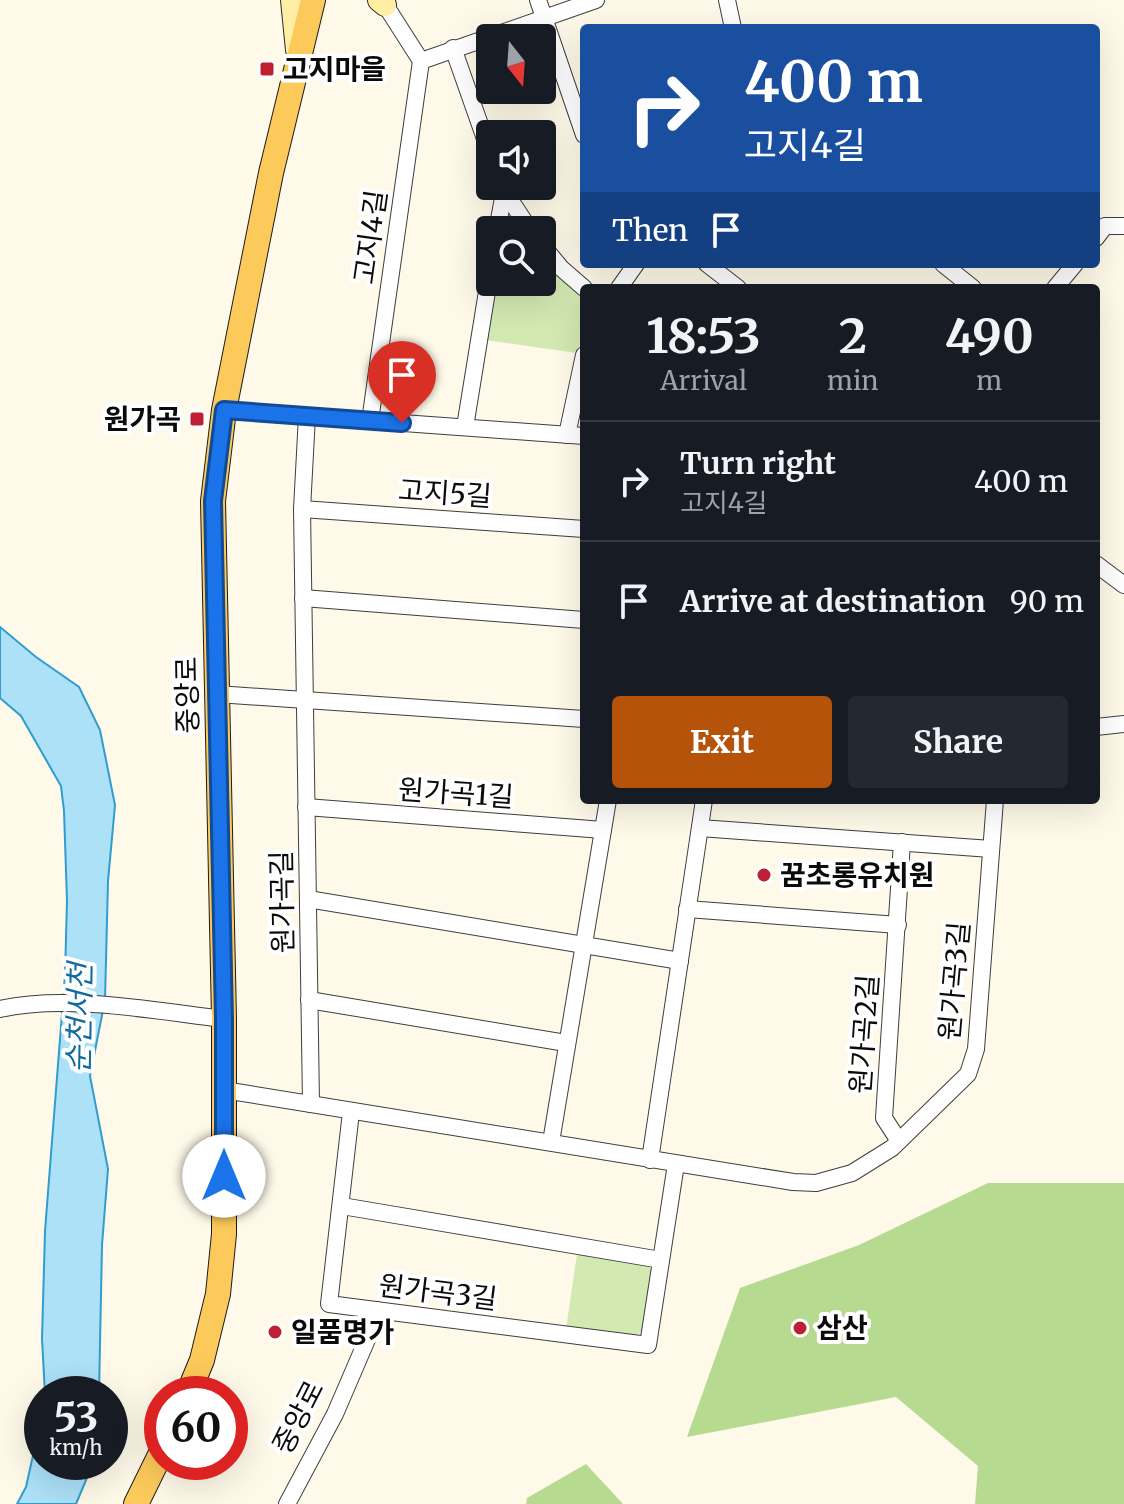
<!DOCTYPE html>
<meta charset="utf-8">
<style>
:root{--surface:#171b24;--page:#242831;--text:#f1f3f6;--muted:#9ea1a6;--line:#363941;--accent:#b45309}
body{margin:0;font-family:Merriweather,"Noto Sans KR",serif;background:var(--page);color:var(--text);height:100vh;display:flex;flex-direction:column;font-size:30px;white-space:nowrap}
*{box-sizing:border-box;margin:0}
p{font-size:26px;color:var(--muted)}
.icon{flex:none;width:44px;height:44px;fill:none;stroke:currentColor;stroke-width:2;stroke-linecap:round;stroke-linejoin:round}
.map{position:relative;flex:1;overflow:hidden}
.panel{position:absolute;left:580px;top:284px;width:520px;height:520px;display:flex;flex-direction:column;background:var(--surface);border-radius:8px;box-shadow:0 8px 32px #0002}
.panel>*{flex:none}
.banner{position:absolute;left:580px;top:24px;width:520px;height:244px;border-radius:8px;box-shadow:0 8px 32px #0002;background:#1a4fa0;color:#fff;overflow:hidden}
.needle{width:52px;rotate:163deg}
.tools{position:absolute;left:476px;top:24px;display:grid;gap:16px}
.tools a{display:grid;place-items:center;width:80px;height:80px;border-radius:8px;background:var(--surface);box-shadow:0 8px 32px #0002;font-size:40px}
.speed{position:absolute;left:24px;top:1376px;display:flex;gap:16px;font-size:40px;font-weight:700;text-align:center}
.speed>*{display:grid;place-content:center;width:104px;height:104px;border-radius:50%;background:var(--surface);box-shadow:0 8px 32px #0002;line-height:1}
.speed small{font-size:20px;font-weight:400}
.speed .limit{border:12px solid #d22;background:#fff;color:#111}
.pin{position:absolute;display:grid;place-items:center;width:68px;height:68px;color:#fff;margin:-82px -34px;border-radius:50% 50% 50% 0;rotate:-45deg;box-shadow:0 0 8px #0007}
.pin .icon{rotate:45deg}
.me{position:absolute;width:88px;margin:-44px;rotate:0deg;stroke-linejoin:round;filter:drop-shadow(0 0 6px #0008)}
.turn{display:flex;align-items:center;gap:28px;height:168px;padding:0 32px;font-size:36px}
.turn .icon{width:104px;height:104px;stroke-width:2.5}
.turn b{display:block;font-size:56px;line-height:68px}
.then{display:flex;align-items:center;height:76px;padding:0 32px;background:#0003;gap:16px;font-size:30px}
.eta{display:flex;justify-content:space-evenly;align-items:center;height:136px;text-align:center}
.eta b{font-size:48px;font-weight:700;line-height:56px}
.primary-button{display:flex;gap:16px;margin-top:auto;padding:16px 32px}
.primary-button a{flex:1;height:92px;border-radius:8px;background:var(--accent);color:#fff;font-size:32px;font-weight:700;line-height:92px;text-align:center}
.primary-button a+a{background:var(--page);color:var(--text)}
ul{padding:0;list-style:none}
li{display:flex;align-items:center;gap:24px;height:120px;padding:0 32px;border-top:2px solid var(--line)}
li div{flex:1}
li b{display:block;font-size:30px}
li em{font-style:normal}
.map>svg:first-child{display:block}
.green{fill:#d3e9b2}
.forest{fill:#b7da91}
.water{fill:#ace1f8;stroke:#319cd0;stroke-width:2}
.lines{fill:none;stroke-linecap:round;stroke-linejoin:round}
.street-casing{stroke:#3e3e3e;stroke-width:18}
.secondary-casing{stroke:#2d2d2d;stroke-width:24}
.primary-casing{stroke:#1c1c1c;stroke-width:26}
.street{stroke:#fff;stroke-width:16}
.secondary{stroke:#ffefa4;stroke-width:22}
.primary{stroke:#fcca5b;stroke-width:24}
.route-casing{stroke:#114b97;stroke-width:20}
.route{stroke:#1a73e8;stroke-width:14}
.poi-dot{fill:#bd2033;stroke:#fff;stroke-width:3}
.labels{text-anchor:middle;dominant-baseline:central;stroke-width:8;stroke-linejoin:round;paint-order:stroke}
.poi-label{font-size:28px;font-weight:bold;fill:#0b0b0b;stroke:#fff;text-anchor:start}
.street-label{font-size:28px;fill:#0b0b0b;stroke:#fff}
.water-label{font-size:30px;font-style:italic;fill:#126b9e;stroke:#fff}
</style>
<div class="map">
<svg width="1124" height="1504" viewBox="0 0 1124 1504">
<rect width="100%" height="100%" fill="#fff9e9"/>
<g class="green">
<path d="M 542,250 L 584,292 L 584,333 L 577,353 L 485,340 L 493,282 L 542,282 Z"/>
<path d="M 577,1254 L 646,1263 L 652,1271 L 642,1332 L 631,1338 L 566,1329 Z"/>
</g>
<g class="forest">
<path d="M 988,1183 L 1124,1183 L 1124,1504 L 975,1504 L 978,1466 L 896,1397 L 687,1437 L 740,1288 L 859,1245 Z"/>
<path d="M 586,1464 L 623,1504 L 526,1504 L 527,1498 Z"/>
</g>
<g class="water">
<path d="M 0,627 L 36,657 L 79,687 L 100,730 L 115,805 L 108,881 L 105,1000 L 90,1076 L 108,1169 L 102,1245 L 99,1394 L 45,1394 L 42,1339 L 45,1231 L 65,975 L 67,901 L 64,811 L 61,786 L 21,716 L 0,698 Z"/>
<path d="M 42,1415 L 42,1462 L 91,1462 L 89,1473 L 76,1504 L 17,1504 L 26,1487 Z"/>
</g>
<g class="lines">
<defs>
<g id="street">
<path d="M 382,0 L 421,61"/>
<path d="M 538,0 L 584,135"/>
<path d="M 727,0 L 733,28"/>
<path d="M 453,48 L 490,153"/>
<path d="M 421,61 L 596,0"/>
<path d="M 501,186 L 530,230"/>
<path d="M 497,230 L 504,193"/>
<path d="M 1096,238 L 1105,226 L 1124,226"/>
<path d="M 542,245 L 561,268 L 584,288"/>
<path d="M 707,264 L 738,288"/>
<path d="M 943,264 L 973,288"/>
<path d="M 619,288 L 636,264"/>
<path d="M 1055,288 L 1075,264"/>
<path d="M 224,410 L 584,436"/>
<path d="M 307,416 L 302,509 L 311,1104"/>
<path d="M 370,421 L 421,61"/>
<path d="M 465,427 L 490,273"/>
<path d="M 567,435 L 584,355"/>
<path d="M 302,509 L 584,529"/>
<path d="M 1096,564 L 1124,585"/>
<path d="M 303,598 L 584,620"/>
<path d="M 217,694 L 584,719"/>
<path d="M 1096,727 L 1124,724"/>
<path d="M 306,807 L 603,830"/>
<path d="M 700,828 L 991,849"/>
<path d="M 308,899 L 680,961"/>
<path d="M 687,909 L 898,925"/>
<path d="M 309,1000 L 566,1043"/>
<path d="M 0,1009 C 67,994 155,1011 224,1019"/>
<path d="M 224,1090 L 793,1182 L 816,1183 L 852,1173 L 892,1148 L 968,1074 L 976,1049 L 995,800"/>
<path d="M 351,1112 L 329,1304 L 648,1345 L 676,1164"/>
<path d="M 899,1141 L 884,1118 L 902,842"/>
<path d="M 551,1142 L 608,800"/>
<path d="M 650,1160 L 704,800"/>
<path d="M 342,1206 L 661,1260"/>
<path d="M 287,1504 L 335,1414 L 375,1321 L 377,1310"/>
</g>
<g id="secondary">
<path d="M 292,0 L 297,50"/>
<path d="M 379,0 L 385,5"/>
</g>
<g id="primary">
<path d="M 188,1394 L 202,1360 L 218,1294 L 224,1234 L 224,1019 L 213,501 L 224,410 L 271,173 L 313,0"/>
<path d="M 136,1504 L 162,1451"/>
</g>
</defs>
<use href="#street" class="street-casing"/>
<use href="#secondary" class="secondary-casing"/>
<use href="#primary" class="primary-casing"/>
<use href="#street" class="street"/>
<use href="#secondary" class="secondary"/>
<use href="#primary" class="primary"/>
</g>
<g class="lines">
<defs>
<path id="route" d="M 224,1176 L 224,1019 L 213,501 L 224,410 L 402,423"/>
</defs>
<use href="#route" class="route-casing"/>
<use href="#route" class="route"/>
</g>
<g class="poi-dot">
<rect x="259" y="61" width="16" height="16" rx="4"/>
<rect x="189" y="411" width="16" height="16" rx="4"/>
<circle cx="764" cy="875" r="8"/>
<circle cx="800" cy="1328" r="8"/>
<circle cx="275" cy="1332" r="8"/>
</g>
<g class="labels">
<g class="poi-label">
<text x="283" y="69">고지마을</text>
<text x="181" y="419" text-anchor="end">원가곡</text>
<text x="780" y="875">꿈초롱유치원</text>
<text x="816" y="1328">삼산</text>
<text x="291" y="1332">일품명가</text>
</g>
<g class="street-label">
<text transform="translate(370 237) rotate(-82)">고지4길</text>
<text transform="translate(445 493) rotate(4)">고지5길</text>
<text transform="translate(187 695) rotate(-91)">중앙로</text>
<text transform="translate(456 793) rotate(4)">원가곡1길</text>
<text transform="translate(282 902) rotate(-91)">원가곡길</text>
<text transform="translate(954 981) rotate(-85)">원가곡3길</text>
<text transform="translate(864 1034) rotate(-86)">원가곡2길</text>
<text transform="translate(438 1292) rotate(7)">원가곡3길</text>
<text transform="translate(298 1417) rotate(-63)">중앙로</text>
</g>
<g class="water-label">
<text transform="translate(79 1018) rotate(-89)">순천서천</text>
</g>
</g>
</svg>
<div class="tools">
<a><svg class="needle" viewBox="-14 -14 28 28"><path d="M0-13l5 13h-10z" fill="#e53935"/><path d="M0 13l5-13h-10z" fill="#9ea1a6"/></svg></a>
<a><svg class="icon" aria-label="sound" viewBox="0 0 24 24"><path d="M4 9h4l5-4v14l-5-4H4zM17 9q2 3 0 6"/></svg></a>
<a><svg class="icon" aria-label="search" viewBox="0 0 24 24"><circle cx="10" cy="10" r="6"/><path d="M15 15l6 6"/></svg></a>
</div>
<div class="speed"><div>53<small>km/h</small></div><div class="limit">60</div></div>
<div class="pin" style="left:402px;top:423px;background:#d93025"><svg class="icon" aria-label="arrive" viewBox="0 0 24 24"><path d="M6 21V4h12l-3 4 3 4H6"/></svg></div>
<svg class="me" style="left:224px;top:1176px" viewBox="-20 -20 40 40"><circle r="19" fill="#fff"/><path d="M0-13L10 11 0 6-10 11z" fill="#1a73e8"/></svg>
<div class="banner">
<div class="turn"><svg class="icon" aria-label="right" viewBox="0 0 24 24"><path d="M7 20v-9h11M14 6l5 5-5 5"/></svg><div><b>400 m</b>고지4길</div></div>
<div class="then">Then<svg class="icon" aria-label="arrive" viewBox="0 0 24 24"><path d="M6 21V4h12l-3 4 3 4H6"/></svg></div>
</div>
<section class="panel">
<div class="eta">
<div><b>18:53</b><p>Arrival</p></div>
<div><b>2</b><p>min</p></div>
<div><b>490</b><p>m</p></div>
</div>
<ul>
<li><svg class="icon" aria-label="right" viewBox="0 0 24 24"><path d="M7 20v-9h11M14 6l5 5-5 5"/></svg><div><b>Turn right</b><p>고지4길</p></div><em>400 m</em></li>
<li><svg class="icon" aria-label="arrive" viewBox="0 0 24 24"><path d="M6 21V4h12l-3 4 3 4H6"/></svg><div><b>Arrive at destination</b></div><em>90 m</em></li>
</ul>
<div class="primary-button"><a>Exit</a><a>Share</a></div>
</section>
</div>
